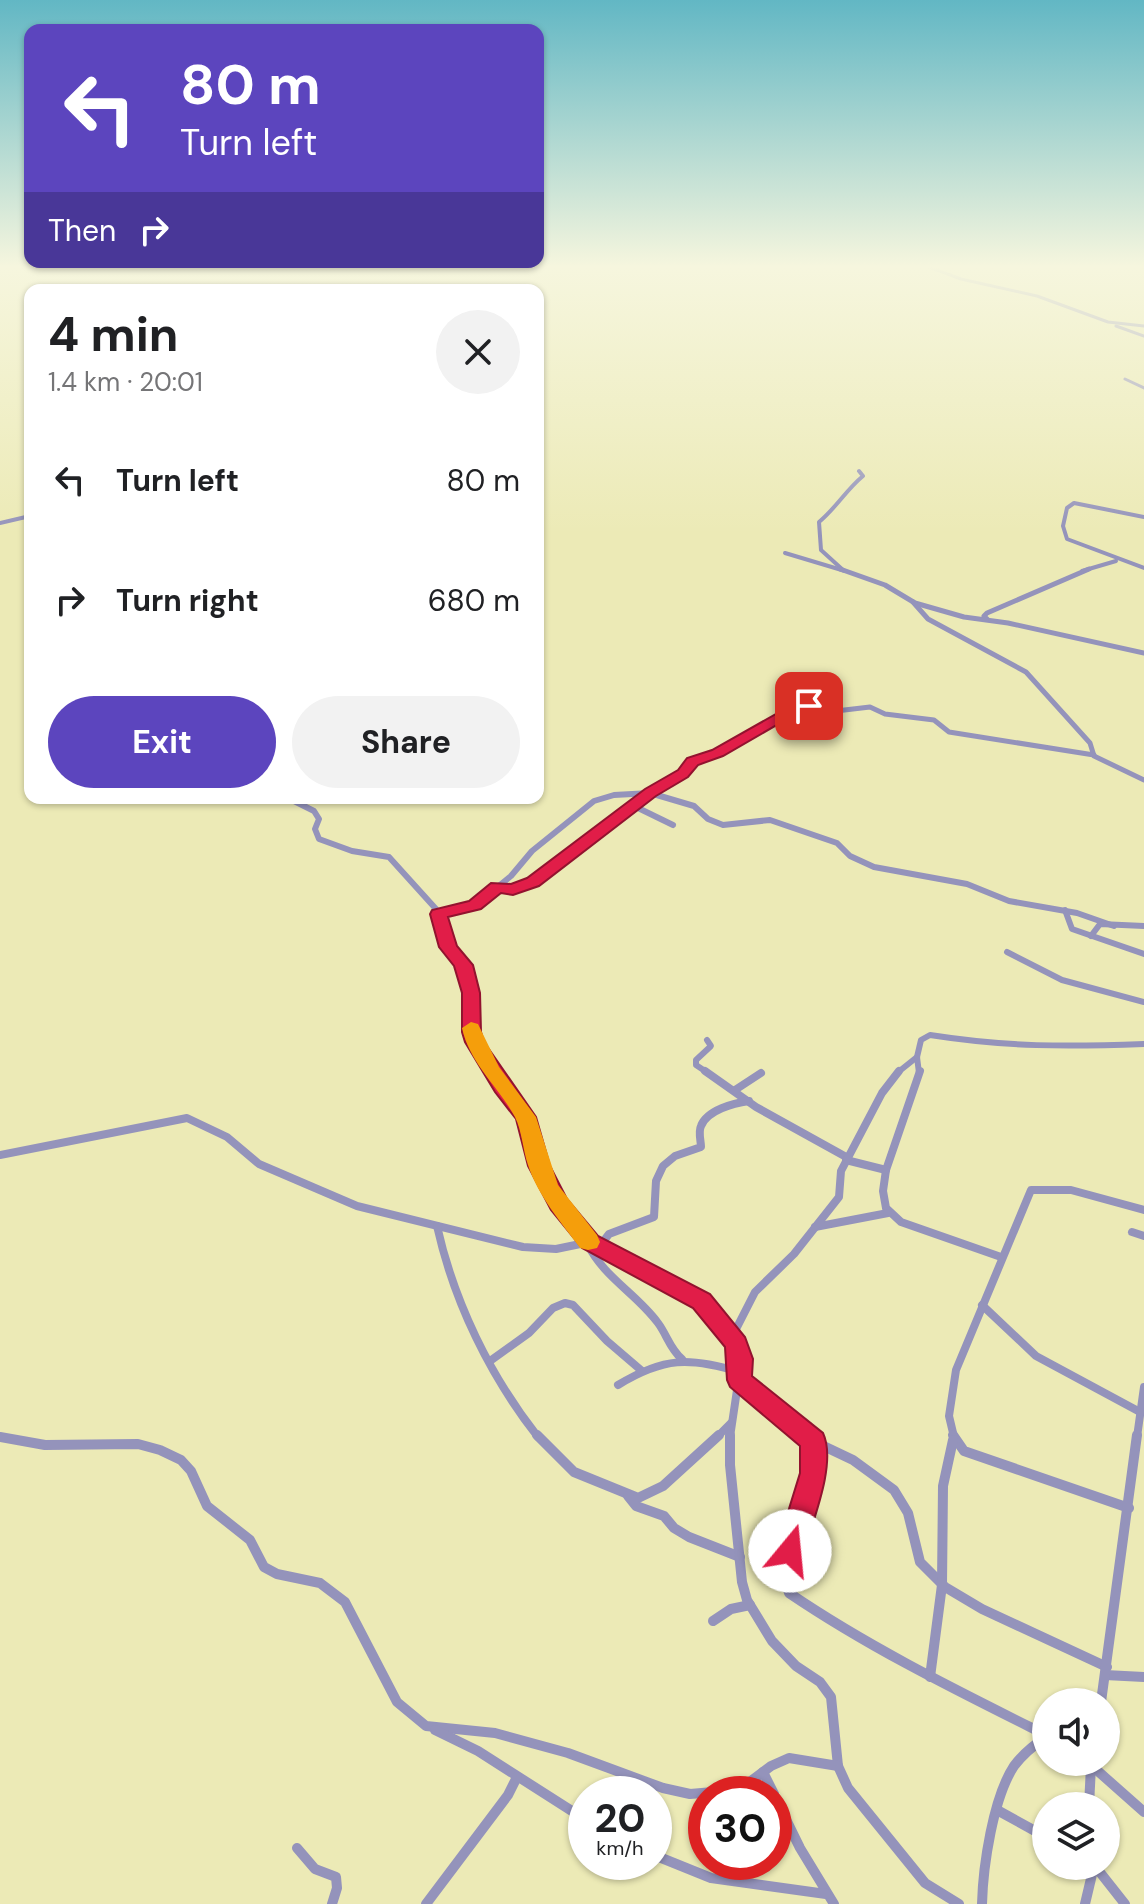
<!DOCTYPE html>
<meta charset="utf-8">
<style>
:root{--surface:#fff;--page:#f2f2f2;--text:#202124;--muted:#757577;--accent:#5c45be}
body{margin:0;font-family:"DM Sans",sans-serif;background:var(--page);color:var(--text);height:100vh;display:flex;flex-direction:column;font-size:30px;white-space:nowrap}
*{box-sizing:border-box;margin:0}
p{font-size:26px;color:var(--muted)}
.icon{flex:none;width:44px;height:44px;fill:none;stroke:currentColor;stroke-width:2;stroke-linecap:round;stroke-linejoin:round}
.map{position:relative;flex:1;overflow:hidden}
.panel{position:absolute;left:24px;top:284px;width:520px;height:520px;display:flex;flex-direction:column;background:var(--surface);border-radius:16px;box-shadow:0 2px 6px #0004}
.panel>*{flex:none}
.guide{position:absolute;left:24px;top:24px;width:520px;height:244px;border-radius:16px;box-shadow:0 2px 6px #0004;background:#5c45be;color:#fff;overflow:hidden}
.tools{position:absolute;left:1032px;top:1688px;display:grid;gap:16px}
.tools a{display:grid;place-items:center;width:88px;height:88px;border-radius:50%;background:var(--surface);box-shadow:0 2px 6px #0004;font-size:40px}
.speed{position:absolute;left:568px;top:1776px;display:flex;gap:16px;font-size:40px;font-weight:700;text-align:center}
.speed>*{display:grid;place-content:center;width:104px;height:104px;border-radius:50%;background:var(--surface);box-shadow:0 2px 6px #0004;line-height:1}
.speed small{font-size:20px;font-weight:400}
.speed .limit{border:12px solid #d22;background:#fff;color:#111}
.pin{position:absolute;display:grid;place-items:center;width:68px;height:68px;color:#fff;margin:-34px;border-radius:16px;box-shadow:0 4px 12px #0006}
.me{position:absolute;width:88px;margin:-44px;rotate:17deg;stroke-linejoin:round;filter:drop-shadow(0 0 6px #0008)}
.turn{display:flex;align-items:center;gap:28px;height:168px;padding:0 24px;font-size:36px}
.turn .icon{width:104px;height:104px;stroke-width:2.5}
.turn b{display:block;font-size:56px;line-height:68px}
.then{display:flex;align-items:center;height:76px;padding:0 24px;background:#0003;gap:16px;font-size:30px}
.round{display:grid;place-items:center;flex:none;width:84px;height:84px;border-radius:42px;background:var(--page)}
.headline{display:flex;align-items:center;justify-content:space-between;height:136px;padding:0 24px}
h1{font-size:48px;font-weight:700;line-height:60px}
.cta{display:flex;gap:16px;margin-top:auto;padding:16px 24px}
.cta a{flex:1;height:92px;border-radius:48px;background:var(--accent);color:#fff;font-size:32px;font-weight:700;line-height:92px;text-align:center}
.cta a+a{background:var(--page);color:var(--text)}
ul{padding:0;list-style:none}
li{display:flex;align-items:center;gap:24px;height:120px;padding:0 24px}
li div{flex:1}
li b{display:block;font-size:30px}
li em{font-style:normal}
.map>svg:first-child{display:block}
.lines{fill:none;stroke-linecap:round;stroke-linejoin:round}
.minor-far5{stroke:#9493bb;stroke-width:3}
.minor-far4{stroke:#9493bb;stroke-width:4}
.minor-far3{stroke:#9493bb;stroke-width:5}
.minor-far2{stroke:#9493bb;stroke-width:6}
.minor-far1{stroke:#9493bb;stroke-width:8}
.minor{stroke:#9493bb;stroke-width:10}
.route{fill:#e11d48;stroke:#92132f;stroke-width:2}
.slow{fill:#f59e0b}
</style>
<div class="map">
<svg width="1144" height="1904" viewBox="0 0 1144 1904">
<rect width="100%" height="100%" fill="#eceab6"/>
<g class="lines">
<g class="minor-far5">
<path d="M 929,267 L 961,279 L 1037,296 L 1108,322 L 1144,326"/>
<path d="M 1116,326 L 1144,336"/>
<path d="M 1125,379 L 1144,388"/>
</g>
<g class="minor-far4">
<path d="M 1144,517 L 1074,503 L 1067,508 L 1063,526 L 1067,539 L 1144,568"/>
<path d="M 0,523 L 30,516"/>
<path d="M 785,553 L 845,571"/>
<path d="M 843,570 L 821,550 L 819,522 C 836,508 846,490 863,476 L 859,471"/>
<path d="M 1082,571 L 1116,561"/>
</g>
<g class="minor-far3">
<path d="M 840,569 L 885,585 L 915,603 L 964,617 L 1008,623 L 1144,653"/>
<path d="M 913,602 L 928,619 L 1026,672 L 1090,743 L 1094,756 L 1144,780"/>
<path d="M 987,619 L 984,616 L 987,613 L 1089,569"/>
<path d="M 655,791 L 683,773 L 692,762 L 718,753 L 801,706 L 836,711 L 870,707 L 885,714 L 934,720 L 949,732 L 1094,755"/>
</g>
<g class="minor-far2">
<path d="M 650,793 L 694,806 L 708,819 L 723,825 L 770,820 L 837,843 L 850,856 L 874,867 L 967,884 L 1009,901 L 1077,913 L 1114,926"/>
<path d="M 288,798 L 314,811 L 319,819 L 315,829 L 319,839 L 352,851 L 389,857 L 436,909 L 448,947 L 463,965 L 471,993 L 471,1032 L 493,1073"/>
<path d="M 634,806 L 673,825"/>
<path d="M 497,887 L 513,890 L 533,882 L 658,789"/>
<path d="M 1065,910 L 1072,929 L 1144,954"/>
<path d="M 438,914 L 478,903 L 511,876 L 532,851 L 594,801 L 614,795 L 651,793"/>
<path d="M 1091,936 L 1100,924 L 1144,926"/>
<path d="M 1007,952 L 1062,980 L 1144,1002"/>
<path d="M 707,1040 L 711,1046 L 696,1060 L 696,1065 L 708,1073"/>
<path d="M 897,1073 L 917,1057"/>
<path d="M 919,1073 L 917,1057 L 921,1040 L 930,1035 C 1007,1047 1066,1047 1144,1044"/>
</g>
<g class="minor-far1">
<path d="M 491,1071 L 526,1117 L 539,1166 L 549,1188 L 584,1239 L 701,1301 L 736,1344 L 740,1370 L 730,1437"/>
<path d="M 705,1071 L 756,1107 L 848,1158"/>
<path d="M 920,1071 L 886,1170 L 883,1191 L 886,1208 L 901,1222 L 1001,1257"/>
<path d="M 735,1090 L 761,1073"/>
<path d="M 0,1155 L 187,1118 L 227,1137 L 259,1164 L 357,1206 L 523,1247 L 556,1249 L 590,1242"/>
<path d="M 846,1160 L 886,1170"/>
<path d="M 437,1226 C 454,1302 490,1376 538,1437"/>
<path d="M 815,1227 L 888,1213"/>
<path d="M 1132,1232 L 1144,1236"/>
<path d="M 587,1243 C 604,1278 636,1293 658,1323 C 667,1335 670,1349 682,1359"/>
<path d="M 599,1247 L 609,1234 L 654,1217 L 656,1181 L 663,1166 L 675,1156 L 701,1147 C 701,1141 698,1132 701,1126 C 707,1110 734,1103 749,1101"/>
<path d="M 982,1305 L 1036,1356 L 1140,1412"/>
<path d="M 732,1337 L 755,1292 L 794,1254 L 839,1197 L 841,1171 L 882,1093 L 899,1071"/>
<path d="M 490,1361 L 529,1333 L 553,1308 L 565,1303 L 573,1305 L 607,1341 L 642,1371"/>
<path d="M 739,1380 L 808,1437"/>
<path d="M 618,1385 C 664,1357 689,1357 740,1372"/>
<path d="M 717,1437 L 731,1423"/>
<path d="M 954,1437 L 949,1416 L 956,1370 L 1031,1190 L 1071,1190 L 1144,1210"/>
<path d="M 1137,1437 L 1144,1387"/>
</g>
<g class="minor">
<path d="M 537,1435 L 574,1472 L 638,1498 L 663,1486 L 719,1435"/>
<path d="M 730,1435 L 730,1465 L 742,1582 L 747,1600 L 772,1641 L 796,1666 L 820,1682 L 831,1697 L 838,1766 L 848,1788 L 925,1883 L 959,1904"/>
<path d="M 806,1435 L 813,1441 L 810,1479 L 787,1562 L 785,1579 L 789,1593 C 870,1648 958,1691 1046,1735"/>
<path d="M 953,1435 L 964,1451 L 1129,1508"/>
<path d="M 0,1437 L 45,1445 L 138,1444 L 160,1450 L 181,1460 L 191,1471 L 207,1506 L 250,1540 L 264,1567 L 277,1574 L 320,1583 L 345,1602 L 397,1702 L 426,1726 L 495,1733 L 568,1753 L 663,1788 L 690,1794 L 725,1791 L 751,1781 L 771,1766 L 789,1758 L 838,1766"/>
<path d="M 813,1441 L 853,1460 L 894,1490 L 908,1513 L 920,1562 L 945,1587 L 982,1609 L 1107,1667"/>
<path d="M 628,1496 L 636,1506 L 664,1516 L 674,1528 L 689,1537 L 740,1557"/>
<path d="M 713,1621 L 731,1609 L 750,1605"/>
<path d="M 1105,1675 L 1144,1677"/>
<path d="M 930,1677 L 942,1585 L 943,1486 L 953,1440"/>
<path d="M 1101,1702 L 1137,1435"/>
<path d="M 435,1730 L 478,1751 L 586,1820"/>
<path d="M 1091,1765 L 1144,1812"/>
<path d="M 763,1772 L 774,1794"/>
<path d="M 774,1795 L 800,1848 L 834,1904"/>
<path d="M 1089,1806 L 1091,1766"/>
<path d="M 997,1810 L 1046,1837"/>
<path d="M 297,1848 L 315,1869 L 336,1877 L 337,1888 L 332,1904"/>
<path d="M 654,1855 L 711,1878 L 826,1894"/>
<path d="M 1095,1866 L 1125,1904"/>
<path d="M 426,1904 L 508,1795 L 517,1777"/>
<path d="M 982,1904 C 983,1866 993,1798 1014,1766 C 1023,1754 1034,1745 1046,1737"/>
<path d="M 1085,1904 L 1094,1866"/>
</g>
</g>
<linearGradient id="sky" x2="0" y2="1"><stop stop-color="#62b7c4"/><stop offset="0.5" stop-color="#f6f6de"/><stop offset="1" stop-color="#f6f6de" stop-opacity="0"/></linearGradient>
<rect width="1144" height="533" fill="url(#sky)"/>
<path class="route" d="M 809,702 L 816,706 L 814,709 L 801,711 L 723,756 L 698,765 L 688,777 L 656,796 L 539,886 L 513,895 L 501,893 L 481,909 L 448,917 L 457,946 L 473,965 L 480,993 L 481,1032 L 484,1042 L 536,1117 L 550,1166 L 567,1199 L 598,1236 L 710,1294 L 745,1337 L 753,1359 L 752,1376 L 823,1433 C 837,1463 813,1520 804,1551 L 800,1560 L 790,1564 L 780,1560 L 776,1551 L 800,1473 L 800,1446 L 730,1387 L 727,1380 L 725,1347 L 693,1308 L 582,1248 L 551,1210 L 528,1166 L 516,1119 L 495,1092 L 465,1042 L 462,1032 L 462,993 L 454,966 L 439,947 L 430,914 L 432,910 L 469,901 L 491,883 L 511,884 L 527,878 L 645,789 L 678,770 L 687,758 L 712,750 L 792,705 Z"/>
<path class="slow" d="M 471,1022 L 478,1024 L 499,1067 L 536,1117 L 558,1185 L 597,1235 L 600,1242 L 597,1248 L 588,1250 L 580,1248 C 561,1222 538,1196 528,1165 C 523,1150 522,1131 515,1117 C 498,1086 470,1064 462,1028 Z"/>
</svg>
<div class="tools">
<a><svg class="icon" aria-label="sound" viewBox="0 0 24 24"><path d="M4 9h4l5-4v14l-5-4H4zM17 9q2 3 0 6"/></svg></a>
<a><svg class="icon" aria-label="layers" viewBox="0 0 24 24"><path d="M12 4l9 5-9 5-9-5zM3 14l9 5 9-5"/></svg></a>
</div>
<div class="speed"><div>20<small>km/h</small></div><div class="limit">30</div></div>
<div class="pin" style="left:809px;top:706px;background:#d93025"><svg class="icon" aria-label="arrive" viewBox="0 0 24 24"><path d="M6 21V4h12l-3 4 3 4H6"/></svg></div>
<svg class="me" style="left:790px;top:1551px" viewBox="-20 -20 40 40"><circle r="19" fill="#fff"/><path d="M0-13L10 11 0 6-10 11z" fill="#e11d48"/></svg>
<div class="guide">
<div class="turn"><svg class="icon" aria-label="left" viewBox="0 0 24 24"><path d="M17 20v-9H6M10 6l-5 5 5 5"/></svg><div><b>80 m</b>Turn left</div></div>
<div class="then">Then<svg class="icon" aria-label="right" viewBox="0 0 24 24"><path d="M7 20v-9h11M14 6l5 5-5 5"/></svg></div>
</div>
<section class="panel">
<div class="headline"><div><h1>4 min</h1><p>1.4 km · 20:01</p></div><a class="round"><svg class="icon" aria-label="close" viewBox="0 0 24 24"><path d="M6 6l12 12M18 6L6 18"/></svg></a></div>
<ul>
<li><svg class="icon" aria-label="left" viewBox="0 0 24 24"><path d="M17 20v-9H6M10 6l-5 5 5 5"/></svg><div><b>Turn left</b></div><em>80 m</em></li>
<li><svg class="icon" aria-label="right" viewBox="0 0 24 24"><path d="M7 20v-9h11M14 6l5 5-5 5"/></svg><div><b>Turn right</b></div><em>680 m</em></li>
</ul>
<div class="cta"><a>Exit</a><a>Share</a></div>
</section>
</div>
